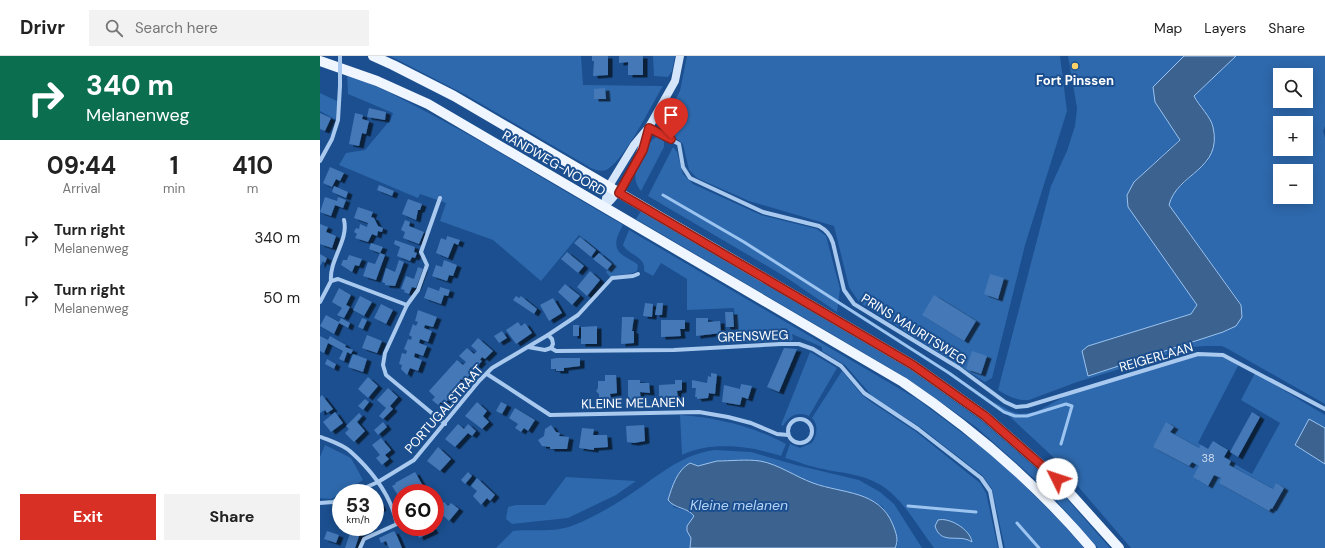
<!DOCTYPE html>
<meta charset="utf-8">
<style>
:root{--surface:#fff;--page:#f2f2f2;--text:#222;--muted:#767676;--line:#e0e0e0;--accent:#d93025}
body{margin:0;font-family:"DM Sans",sans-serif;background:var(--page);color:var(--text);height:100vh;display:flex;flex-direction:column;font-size:15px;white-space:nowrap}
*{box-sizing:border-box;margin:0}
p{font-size:13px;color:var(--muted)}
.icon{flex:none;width:22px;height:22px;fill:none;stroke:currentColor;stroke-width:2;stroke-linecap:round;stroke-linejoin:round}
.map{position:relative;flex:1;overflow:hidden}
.sheet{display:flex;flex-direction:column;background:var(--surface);width:320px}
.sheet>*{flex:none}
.hud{background:#0b6e4f;color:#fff;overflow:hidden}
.fabs{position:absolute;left:953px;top:12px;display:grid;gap:8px}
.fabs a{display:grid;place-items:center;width:40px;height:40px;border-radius:0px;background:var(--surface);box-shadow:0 2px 10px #0003;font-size:20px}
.speed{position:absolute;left:12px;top:428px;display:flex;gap:8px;font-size:20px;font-weight:700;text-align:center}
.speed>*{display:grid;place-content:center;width:52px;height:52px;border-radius:50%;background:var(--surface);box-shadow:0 2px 10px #0003;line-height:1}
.speed small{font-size:10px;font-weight:400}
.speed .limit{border:6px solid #d22;background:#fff;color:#111}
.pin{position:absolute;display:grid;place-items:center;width:34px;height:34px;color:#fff;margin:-41px -17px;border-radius:50% 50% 50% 0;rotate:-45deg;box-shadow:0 0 4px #0007}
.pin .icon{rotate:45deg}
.me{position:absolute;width:44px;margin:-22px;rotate:311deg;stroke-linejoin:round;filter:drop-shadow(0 0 3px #0008)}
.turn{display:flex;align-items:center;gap:14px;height:84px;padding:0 20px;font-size:18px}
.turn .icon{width:52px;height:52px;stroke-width:2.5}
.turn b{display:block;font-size:28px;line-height:34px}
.eta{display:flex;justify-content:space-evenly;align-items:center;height:68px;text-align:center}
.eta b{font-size:24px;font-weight:700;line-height:28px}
.action{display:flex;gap:8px;margin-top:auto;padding:8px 20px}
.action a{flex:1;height:46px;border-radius:0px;background:var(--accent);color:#fff;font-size:16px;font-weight:700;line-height:46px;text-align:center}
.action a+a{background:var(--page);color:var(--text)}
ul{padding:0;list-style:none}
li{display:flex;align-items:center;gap:12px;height:60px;padding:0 20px}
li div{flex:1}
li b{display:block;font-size:15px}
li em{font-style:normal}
header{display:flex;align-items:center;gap:24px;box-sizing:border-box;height:56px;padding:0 20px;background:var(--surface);border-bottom:1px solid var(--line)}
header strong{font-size:19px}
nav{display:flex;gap:22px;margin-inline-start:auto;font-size:14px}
.search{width:280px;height:36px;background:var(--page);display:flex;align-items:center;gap:10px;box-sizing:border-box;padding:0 14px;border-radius:0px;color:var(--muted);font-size:15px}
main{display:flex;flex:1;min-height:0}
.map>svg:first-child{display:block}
.green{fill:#2e69ad;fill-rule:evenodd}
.water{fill:#3c6290;stroke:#9cc4f0}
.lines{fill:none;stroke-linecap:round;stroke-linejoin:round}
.stream{stroke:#9cc4f0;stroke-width:3}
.building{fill:#4478b7;filter:url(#shadow)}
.street{stroke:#a9c9ee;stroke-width:4}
.secondary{stroke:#d6e6fa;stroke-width:8}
.primary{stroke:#f0f6ff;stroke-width:10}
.street-bridge{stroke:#a9c9ee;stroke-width:4}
.route-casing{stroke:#8d1f18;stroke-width:10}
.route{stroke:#d93025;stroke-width:7}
.poi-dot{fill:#ffd166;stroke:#1b4f8f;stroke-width:1.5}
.labels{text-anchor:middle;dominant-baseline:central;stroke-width:4;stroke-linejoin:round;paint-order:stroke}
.number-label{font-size:11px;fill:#d0dded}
.poi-label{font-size:13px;font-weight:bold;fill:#fff;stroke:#1b4f8f}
.street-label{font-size:13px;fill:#fff;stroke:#1b4f8f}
.water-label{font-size:14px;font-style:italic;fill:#b5d3f5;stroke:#1b4f8f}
</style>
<header>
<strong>Drivr</strong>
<div class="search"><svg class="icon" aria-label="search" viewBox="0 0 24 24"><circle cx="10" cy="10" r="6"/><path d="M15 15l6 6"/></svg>Search here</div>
<nav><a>Map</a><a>Layers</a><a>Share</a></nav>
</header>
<main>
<section class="sheet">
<div class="hud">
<div class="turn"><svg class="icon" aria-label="right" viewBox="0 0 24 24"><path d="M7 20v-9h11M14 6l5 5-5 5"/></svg><div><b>340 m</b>Melanenweg</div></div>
</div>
<div class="eta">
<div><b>09:44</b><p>Arrival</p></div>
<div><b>1</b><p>min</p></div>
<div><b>410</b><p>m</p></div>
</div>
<ul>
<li><svg class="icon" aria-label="right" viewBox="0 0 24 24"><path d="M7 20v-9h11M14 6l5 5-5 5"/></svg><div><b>Turn right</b><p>Melanenweg</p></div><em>340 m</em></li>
<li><svg class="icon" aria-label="right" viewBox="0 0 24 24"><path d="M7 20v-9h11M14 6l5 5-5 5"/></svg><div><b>Turn right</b><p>Melanenweg</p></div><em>50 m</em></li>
</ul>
<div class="action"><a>Exit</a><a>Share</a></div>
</section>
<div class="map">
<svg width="1005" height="492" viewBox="0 0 1005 492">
<defs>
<filter id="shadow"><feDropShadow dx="4.5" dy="2.5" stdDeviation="0" flood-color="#0009"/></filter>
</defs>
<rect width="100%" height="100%" fill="#1b4f8f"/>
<g class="green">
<path d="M 70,0 L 261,0 L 263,29 L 343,30 C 332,48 303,107 286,114 C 280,116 276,114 271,112 L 146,39 Z"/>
<path d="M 333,0 L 355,0 L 352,15 L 348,21 L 334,20 Z"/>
<path d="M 367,0 L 740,0 L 747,55 L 705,189 L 672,322 L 665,326 L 539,246 L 529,231 L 514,170 L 429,145 L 377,122 L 369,114 L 363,88 L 349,76 L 342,68 L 360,35 Z"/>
<path d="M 748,0 L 864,0 L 833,31 L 835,46 L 860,83 L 814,126 L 808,151 L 877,248 L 871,258 L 768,290 L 762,295 L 768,320 L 903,276 L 916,270 L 921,248 L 849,149 L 852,138 L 888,105 L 893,70 L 874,40 L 916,0 L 1005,0 L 1005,70 L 1003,75 L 1005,82 L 1005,348 L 908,293 L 902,290 L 885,290 L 872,291 L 757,326 L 709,344 C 696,345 688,340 678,334 L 731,130 L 747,95 L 755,70 L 757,52 ZM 960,19 L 986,19 L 986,45 L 960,45 ZM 960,67 L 986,67 L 986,93 L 960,93 ZM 960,115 L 986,115 L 986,141 L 960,141 Z"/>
<path d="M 27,17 C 123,59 212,117 303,169 C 297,180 291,192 304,200 C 308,203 314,205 318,209 L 317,215 C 309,220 299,217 290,221 L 286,216 L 294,207 L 259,179 L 221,225 L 173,184 L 120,165 L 126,147 L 100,138 L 98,142 L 19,109 L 26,97 L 45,94 L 71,63 L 73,57 L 28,38 Z"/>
<path d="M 0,37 L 17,45 L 16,64 L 0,55 Z"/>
<path d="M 336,81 L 341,82 L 344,86 L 344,91 L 321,135 C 307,119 323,99 332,84 Z"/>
<path d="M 353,91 L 357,96 L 363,118 L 373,128 L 441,159 L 497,173 L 506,180 L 520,233 L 517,256 L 464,220 L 328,140 Z"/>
<path d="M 321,155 L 591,314 L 662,365 L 734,428 L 790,492 L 778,492 L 726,433 L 656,371 L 585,321 L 316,163 Z"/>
<path d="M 309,174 L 597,343 L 681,406 L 737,462 L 764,492 L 685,492 L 672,433 L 663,420 L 600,371 L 552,340 L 525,309 L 502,295 L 502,291 L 472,278 L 473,283 L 471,285 L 416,286 L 414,252 L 367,254 L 367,223 L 341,207 L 333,220 L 324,215 C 326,200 309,200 303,189 Z"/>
<path d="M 490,296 L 517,312 L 489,360 C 477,355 469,360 463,370 L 461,369 Z"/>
<path d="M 890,299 L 904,301 L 919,308 L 878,387 L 932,418 L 960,367 L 921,344 L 935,317 L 1005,359 L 1005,372 L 989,363 L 975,389 L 1005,408 L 1005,492 L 811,492 L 731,399 L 674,346 L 690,355 L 700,358 L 716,356 L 751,337 L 874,300 Z"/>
<path d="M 522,315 L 542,339 L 551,346 L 595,375 L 660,427 L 666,437 L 678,492 L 614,492 C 598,471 582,441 559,428 C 542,418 521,417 503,413 C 490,411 477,405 465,402 L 470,388 L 480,392 L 492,387 C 497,379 499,370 492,362 Z"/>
<path d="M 360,359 C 399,362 432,370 466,388 L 461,400 C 431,390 391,385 362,399 Z"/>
<path d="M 5,389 L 31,402 L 43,424 L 11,443 L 0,442 L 0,401 Z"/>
<path d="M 394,394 L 431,396 L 476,409 L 539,424 L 560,436 L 574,448 L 602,492 L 575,492 L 578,487 L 563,451 L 550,443 L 493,427 L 440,405 L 397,405 L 378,410 L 370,407 L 353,451 L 368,455 L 374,460 L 367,475 L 371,482 L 370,492 L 176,492 L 193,475 C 212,473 236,477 254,469 C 269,463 286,454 300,445 C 330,427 357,399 394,394 Z"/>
<path d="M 246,421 L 316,425 L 296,439 L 248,462 L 192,468 L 186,463 L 188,451 L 196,449 L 225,449 Z"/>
</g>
<g class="water">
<path d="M 864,0 L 916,0 L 874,40 C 879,50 891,61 893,71 C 903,114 857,117 849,149 L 921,249 L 922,261 L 916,270 L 903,276 L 768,320 L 762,295 L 768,290 L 871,258 L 877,249 L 808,151 L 807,139 L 814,126 L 860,84 L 835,46 L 833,31 Z"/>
<path d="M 989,363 L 1005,372 L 1005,408 L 975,389 Z"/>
<path d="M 397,405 C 411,405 426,403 440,405 C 458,408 476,421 493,427 C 523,438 559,434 573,469 C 576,477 579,484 575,492 L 370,492 L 371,482 L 367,475 L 367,470 L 374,460 C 367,451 355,453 348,444 C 352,431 357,414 370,407 L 378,410 Z"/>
<path d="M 618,464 C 629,461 650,473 652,486 C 639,477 621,490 615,470 Z"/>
</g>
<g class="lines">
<g class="stream">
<path d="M 343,139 L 424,186 L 629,317 L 684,356 L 695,360 L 707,360 L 746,348 L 752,350 L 741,388"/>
<path d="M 588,450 L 656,456"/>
<path d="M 697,467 L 719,492"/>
</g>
</g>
<g class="building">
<path d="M 272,0 L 288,0 L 288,19 L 273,20 L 274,5 L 272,5 Z"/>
<path d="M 299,0 L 323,0 L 323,19 L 308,19 L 308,6 L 299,7 Z"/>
<path d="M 285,32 L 286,43 L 274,43 L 274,33 Z"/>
<path d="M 49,52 L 66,56 L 65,64 L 47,61 Z"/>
<path d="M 0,57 L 11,62 L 5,75 L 0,73 Z"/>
<path d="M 35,57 L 43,59 L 42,63 L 49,65 L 46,78 L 42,77 L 39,90 L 29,88 Z"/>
<path d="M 10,111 L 24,117 L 20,125 L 16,123 L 12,131 L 3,127 Z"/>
<path d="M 59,129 L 74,135 L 72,140 L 57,134 Z"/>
<path d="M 14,130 L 28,136 L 26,142 L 12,136 Z"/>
<path d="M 5,141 L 17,145 L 18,141 L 26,144 L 23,152 L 15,149 L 11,160 L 0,156 Z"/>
<path d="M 88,143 L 102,148 L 100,154 L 98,154 L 96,164 L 82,158 Z"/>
<path d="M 38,151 L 53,156 L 51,161 L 54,162 L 58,170 L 63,172 L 62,176 L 58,175 L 57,180 L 52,178 L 48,186 L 35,182 L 37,178 L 34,176 L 36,172 L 39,173 L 40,168 L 47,171 L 48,167 L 34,162 Z"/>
<path d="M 85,164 L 90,166 L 89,170 L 104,176 L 99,188 L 83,182 L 85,176 L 81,174 Z"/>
<path d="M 0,168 L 8,171 L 6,176 L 16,180 L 12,192 L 0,188 Z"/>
<path d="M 127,180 L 140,184 L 138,189 L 134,187 L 128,202 L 116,197 L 121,182 L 126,184 Z"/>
<path d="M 260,181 L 276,194 L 271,201 L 254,187 Z"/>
<path d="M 75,184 L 95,191 L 94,196 L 97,197 L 95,202 L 92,201 L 90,205 L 77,200 L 80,191 L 74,188 Z"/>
<path d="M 51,187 L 63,191 L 60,197 L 65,199 L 56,224 L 43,220 L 48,206 L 55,208 L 60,197 L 49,193 Z"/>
<path d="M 247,196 L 264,210 L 258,217 L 241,203 Z"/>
<path d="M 279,197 L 292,208 L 287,214 L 273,203 Z"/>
<path d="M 0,198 L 7,202 L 5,207 L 3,205 L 0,210 Z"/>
<path d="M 29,199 L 42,203 L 39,210 L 35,209 L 32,216 L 21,209 L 23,204 L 27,204 Z"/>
<path d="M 79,204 L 84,206 L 75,230 L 65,229 L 65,227 L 62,226 L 66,212 L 75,216 Z"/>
<path d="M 124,204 L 137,209 L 133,220 L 129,219 L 127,225 L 112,220 L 116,209 L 122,211 Z"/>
<path d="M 98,211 L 103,213 L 96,232 L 92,231 L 89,238 L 84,236 L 85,234 L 81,233 L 86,220 L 94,223 Z"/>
<path d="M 270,215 L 280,224 L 267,240 L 257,231 Z"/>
<path d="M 670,218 L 684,222 L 678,243 L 664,238 Z"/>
<path d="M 245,228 L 260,240 L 252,249 L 238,236 Z"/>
<path d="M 108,231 L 119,235 L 120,231 L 130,234 L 128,240 L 124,239 L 121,248 L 104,242 Z"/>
<path d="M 19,232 L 31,239 L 26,249 L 30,251 L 24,262 L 17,259 L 22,252 L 12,246 Z"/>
<path d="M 614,239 L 656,265 L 644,285 L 602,259 Z"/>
<path d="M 40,240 L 52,246 L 44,260 L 33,254 Z"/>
<path d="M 196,240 L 199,242 L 201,240 L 217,253 L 214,258 L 193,244 Z"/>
<path d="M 233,242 L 242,257 L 229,265 L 220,249 Z"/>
<path d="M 325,247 L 333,248 L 332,261 L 323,260 Z"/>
<path d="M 337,247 L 343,247 L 342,259 L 335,259 Z"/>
<path d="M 61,248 L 73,254 L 66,268 L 54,262 Z"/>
<path d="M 98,254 L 117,261 L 113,271 L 105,269 L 104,272 L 112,275 L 108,286 L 100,283 L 99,287 L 107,290 L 103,300 L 95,297 L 94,301 L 102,304 L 98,315 L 90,312 L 87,319 L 81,313 L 82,309 L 79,308 L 82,297 L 86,298 L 87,295 L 84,293 L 88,283 L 91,284 L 92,281 L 89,279 L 93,268 L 96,270 L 98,266 L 95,265 Z"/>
<path d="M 405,256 L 413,256 L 414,271 L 406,271 Z"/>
<path d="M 6,259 L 19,266 L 21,262 L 30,267 L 28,272 L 19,267 L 14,278 L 0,270 Z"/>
<path d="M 302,261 L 314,261 L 312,275 L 314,275 L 314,287 L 301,288 Z"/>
<path d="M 42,262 L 47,264 L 43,273 L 38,271 Z"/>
<path d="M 376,262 L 388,262 L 388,266 L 400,265 L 401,277 L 376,280 Z"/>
<path d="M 341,264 L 365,264 L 365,273 L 360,273 L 361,280 L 341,281 Z"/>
<path d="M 198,266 L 201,270 L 205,267 L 212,277 L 196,288 L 186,274 Z"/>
<rect x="253" y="269" width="6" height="11"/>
<path d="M 277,270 L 277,288 L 261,288 L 261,271 Z"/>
<path d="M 182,275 L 187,282 L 179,287 L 174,280 Z"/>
<path d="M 47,279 L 62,285 L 57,297 L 42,292 Z"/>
<path d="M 0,280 L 8,284 L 10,280 L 26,289 L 25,291 L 33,294 L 31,298 L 27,296 L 24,305 L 19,303 L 23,295 L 8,287 L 4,297 L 0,295 Z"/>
<path d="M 158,282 L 173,295 L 165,303 L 162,301 L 160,304 L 162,305 L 154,314 L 151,311 L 149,314 L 152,317 L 144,325 L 141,323 L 139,326 L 142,328 L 138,332 L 134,337 L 131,334 L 129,337 L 132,340 L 124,348 L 121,346 L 118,349 L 112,344 L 115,341 L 109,335 L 137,304 L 143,309 L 146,306 L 139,300 L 147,292 L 154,298 L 157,295 L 151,290 Z"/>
<path d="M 464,292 L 477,293 L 459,336 L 447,331 Z"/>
<path d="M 652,295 L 667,300 L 661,318 L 646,313 Z"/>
<path d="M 33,298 L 47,303 L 43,316 L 28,311 Z"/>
<path d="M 236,302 L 260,302 L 260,310 L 244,312 L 244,315 L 236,315 L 236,313 L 231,313 L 231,303 Z"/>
<path d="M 7,303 L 16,308 L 14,313 L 5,308 Z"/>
<path d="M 391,317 L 397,318 L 395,338 L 389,337 L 388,342 L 377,343 L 377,341 L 375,341 L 376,332 L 372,332 L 372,324 L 387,327 L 388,320 L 391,321 Z"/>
<path d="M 285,319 L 296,319 L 297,337 L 290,338 L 291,344 L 279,345 L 279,338 L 276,335 L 278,332 L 278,325 L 285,325 Z"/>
<path d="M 48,321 L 58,330 L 48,342 L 38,333 Z"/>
<path d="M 308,324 L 320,324 L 320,327 L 329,327 L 330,337 L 320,336 L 321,344 L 308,344 Z"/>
<path d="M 355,324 L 362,324 L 362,334 L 357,335 L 358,342 L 339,343 L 339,329 L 355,328 Z"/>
<path d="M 421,328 L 432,330 L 428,343 L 422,341 L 420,349 L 402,346 L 404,329 L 420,333 Z"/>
<path d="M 68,332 L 78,341 L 70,350 L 73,353 L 63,363 L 59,360 L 66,352 L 57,344 Z"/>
<path d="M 2,339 L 13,353 L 7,357 L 5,354 L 0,357 L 0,341 Z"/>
<path d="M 45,343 L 49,346 L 43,354 L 38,350 Z"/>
<path d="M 157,346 L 167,355 L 163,360 L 169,366 L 162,373 L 145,360 Z"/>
<path d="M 181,346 L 187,349 L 182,358 L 176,355 Z"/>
<path d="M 195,352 L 215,364 L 208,375 L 204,372 L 201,376 L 195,372 L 198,368 L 189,362 Z"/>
<path d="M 15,356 L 23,367 L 11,376 L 3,366 Z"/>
<path d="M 932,356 L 940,361 L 918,401 L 910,396 Z"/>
<path d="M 39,357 L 42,360 L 37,366 L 45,375 L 34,386 L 25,377 L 29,373 L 26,370 Z"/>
<path d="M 63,366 L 67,371 L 58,379 L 54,374 Z"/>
<path d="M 846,366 L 854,371 L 850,376 L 879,392 L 881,389 L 888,393 L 893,385 L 908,394 L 904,401 L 911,405 L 909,409 L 953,433 L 956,427 L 964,432 L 952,453 L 951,452 L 949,455 L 899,427 L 901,422 L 894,419 L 888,430 L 873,421 L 879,410 L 872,406 L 869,410 L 833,391 Z"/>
<path d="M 138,368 L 144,373 L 148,368 L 156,375 L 152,380 L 148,377 L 135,391 L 125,383 Z"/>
<path d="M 231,369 L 236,376 L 240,377 L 239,380 L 249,381 L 247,393 L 230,393 L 230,391 L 222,390 L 218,384 L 224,380 L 225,373 Z"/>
<path d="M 324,369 L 325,385 L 314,387 L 307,386 L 306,370 Z"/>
<path d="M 262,372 L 274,373 L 273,379 L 287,379 L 288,391 L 274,392 L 274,394 L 259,392 Z"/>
<path d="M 61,382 L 71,394 L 65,399 L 69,403 L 62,409 L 56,402 L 60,399 L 52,389 Z"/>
<path d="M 118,391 L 131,403 L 120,415 L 107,405 Z"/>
<path d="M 95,416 L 103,430 L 95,437 L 81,437 L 81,444 L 72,430 L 76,428 L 75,427 Z"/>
<path d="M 148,416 L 152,420 L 145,428 L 141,424 Z"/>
<path d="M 157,422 L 175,439 L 170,445 L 167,442 L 161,449 L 153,440 L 157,435 L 151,430 Z"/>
<path d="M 59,446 L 62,452 L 55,456 L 55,448 Z"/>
<path d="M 124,446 L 128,450 L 131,447 L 139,453 L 129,465 L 117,454 Z"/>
<path d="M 95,471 L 112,471 L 114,475 L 99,482 Z"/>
<path d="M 31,474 L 40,477 L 35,492 L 25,492 Z"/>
<path d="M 7,475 L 19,479 L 16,487 L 4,483 Z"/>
<path d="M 74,475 L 77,480 L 82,492 L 69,492 L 66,485 L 61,487 L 59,482 Z"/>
</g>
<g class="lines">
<g class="street">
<path d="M 329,71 L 359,88 L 363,111 L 370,122 L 443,156 L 499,170 C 506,174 510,178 513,187 L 524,234 L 534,248 L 639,312 L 685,346 L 696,351 L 707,350 L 878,298 L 903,299 L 1005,353"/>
<path d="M 0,105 L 12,83 L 18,64 L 20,30"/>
<path d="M 120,142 L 101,196 L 107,209 L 98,234 L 87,249 L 65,297 L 63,309 L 66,319 L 125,368"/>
<path d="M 11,225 C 9,204 29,184 24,164"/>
<path d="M 0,246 L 11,225 L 18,223 L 87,249"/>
<path d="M 208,291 L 225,294 L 231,292 L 236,295 L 354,294 L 461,288 L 479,288 L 493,293 L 521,310 L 544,337 L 598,373 L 661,422 L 670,435 L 681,492"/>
<path d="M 231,292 L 233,288 L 232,283 L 228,279 L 258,259 L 292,222 L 313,220 L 318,218"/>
<path d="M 167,318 L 230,359 L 379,356 L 408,361 L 431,367 L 457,378 L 468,379"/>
<circle cx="480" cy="375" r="12"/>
<path d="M 1,381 C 11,385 24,389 31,396 C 52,415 71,440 77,468 L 44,483 L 40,492"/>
<path d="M 33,437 L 58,426 L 94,404 L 159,325 L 172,312 L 228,279"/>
<path d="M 0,447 L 13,446 L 21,442"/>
</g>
<g class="secondary">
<path d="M 284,151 L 289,130 L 314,89 L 329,71 L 355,25 L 360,0"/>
<path d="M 284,151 C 306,130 320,103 328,74"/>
</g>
<g class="primary">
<path d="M 53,0 L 73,9 L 134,40 L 593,309 L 665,360 L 737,423 L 799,492"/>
<path d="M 0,5 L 57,25 L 108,48 L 583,326 C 654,374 716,427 771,492"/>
</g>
<path class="street-bridge" d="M 20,0 L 20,30"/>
</g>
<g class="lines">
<defs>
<path id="route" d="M 351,83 L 329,72 L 323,94 L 299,137 L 593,309 L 665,360 L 737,423"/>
</defs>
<use href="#route" class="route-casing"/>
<use href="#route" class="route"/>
</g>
<circle class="poi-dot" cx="755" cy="10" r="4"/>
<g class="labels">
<g class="number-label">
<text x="888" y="402">38</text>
</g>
<g class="poi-label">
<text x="755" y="24">Fort Pinssen</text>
</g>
<g class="street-label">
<text transform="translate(234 107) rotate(30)">RANDWEG-NOORD</text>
<text transform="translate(594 273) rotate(32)">PRINS MAURITSWEG</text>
<text transform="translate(433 280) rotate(-2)">GRENSWEG</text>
<text transform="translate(836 301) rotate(-16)">REIGERLAAN</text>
<text transform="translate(313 347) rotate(-1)">KLEINE MELANEN</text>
<text transform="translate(124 353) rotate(-49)">PORTUGALSTRAAT</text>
</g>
<g class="water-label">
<text x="419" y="449">Kleine melanen</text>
</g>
</g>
</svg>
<div class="fabs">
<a><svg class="icon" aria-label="search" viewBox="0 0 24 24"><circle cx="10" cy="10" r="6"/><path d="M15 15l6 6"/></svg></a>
<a>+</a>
<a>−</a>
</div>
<div class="speed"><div>53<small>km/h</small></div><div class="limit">60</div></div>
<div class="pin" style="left:351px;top:83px;background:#d93025"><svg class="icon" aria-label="arrive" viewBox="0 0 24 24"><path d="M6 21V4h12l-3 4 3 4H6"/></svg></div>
<svg class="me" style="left:737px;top:423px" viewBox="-20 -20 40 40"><circle r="19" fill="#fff"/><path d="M0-13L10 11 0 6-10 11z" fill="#d93025"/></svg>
</div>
</main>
